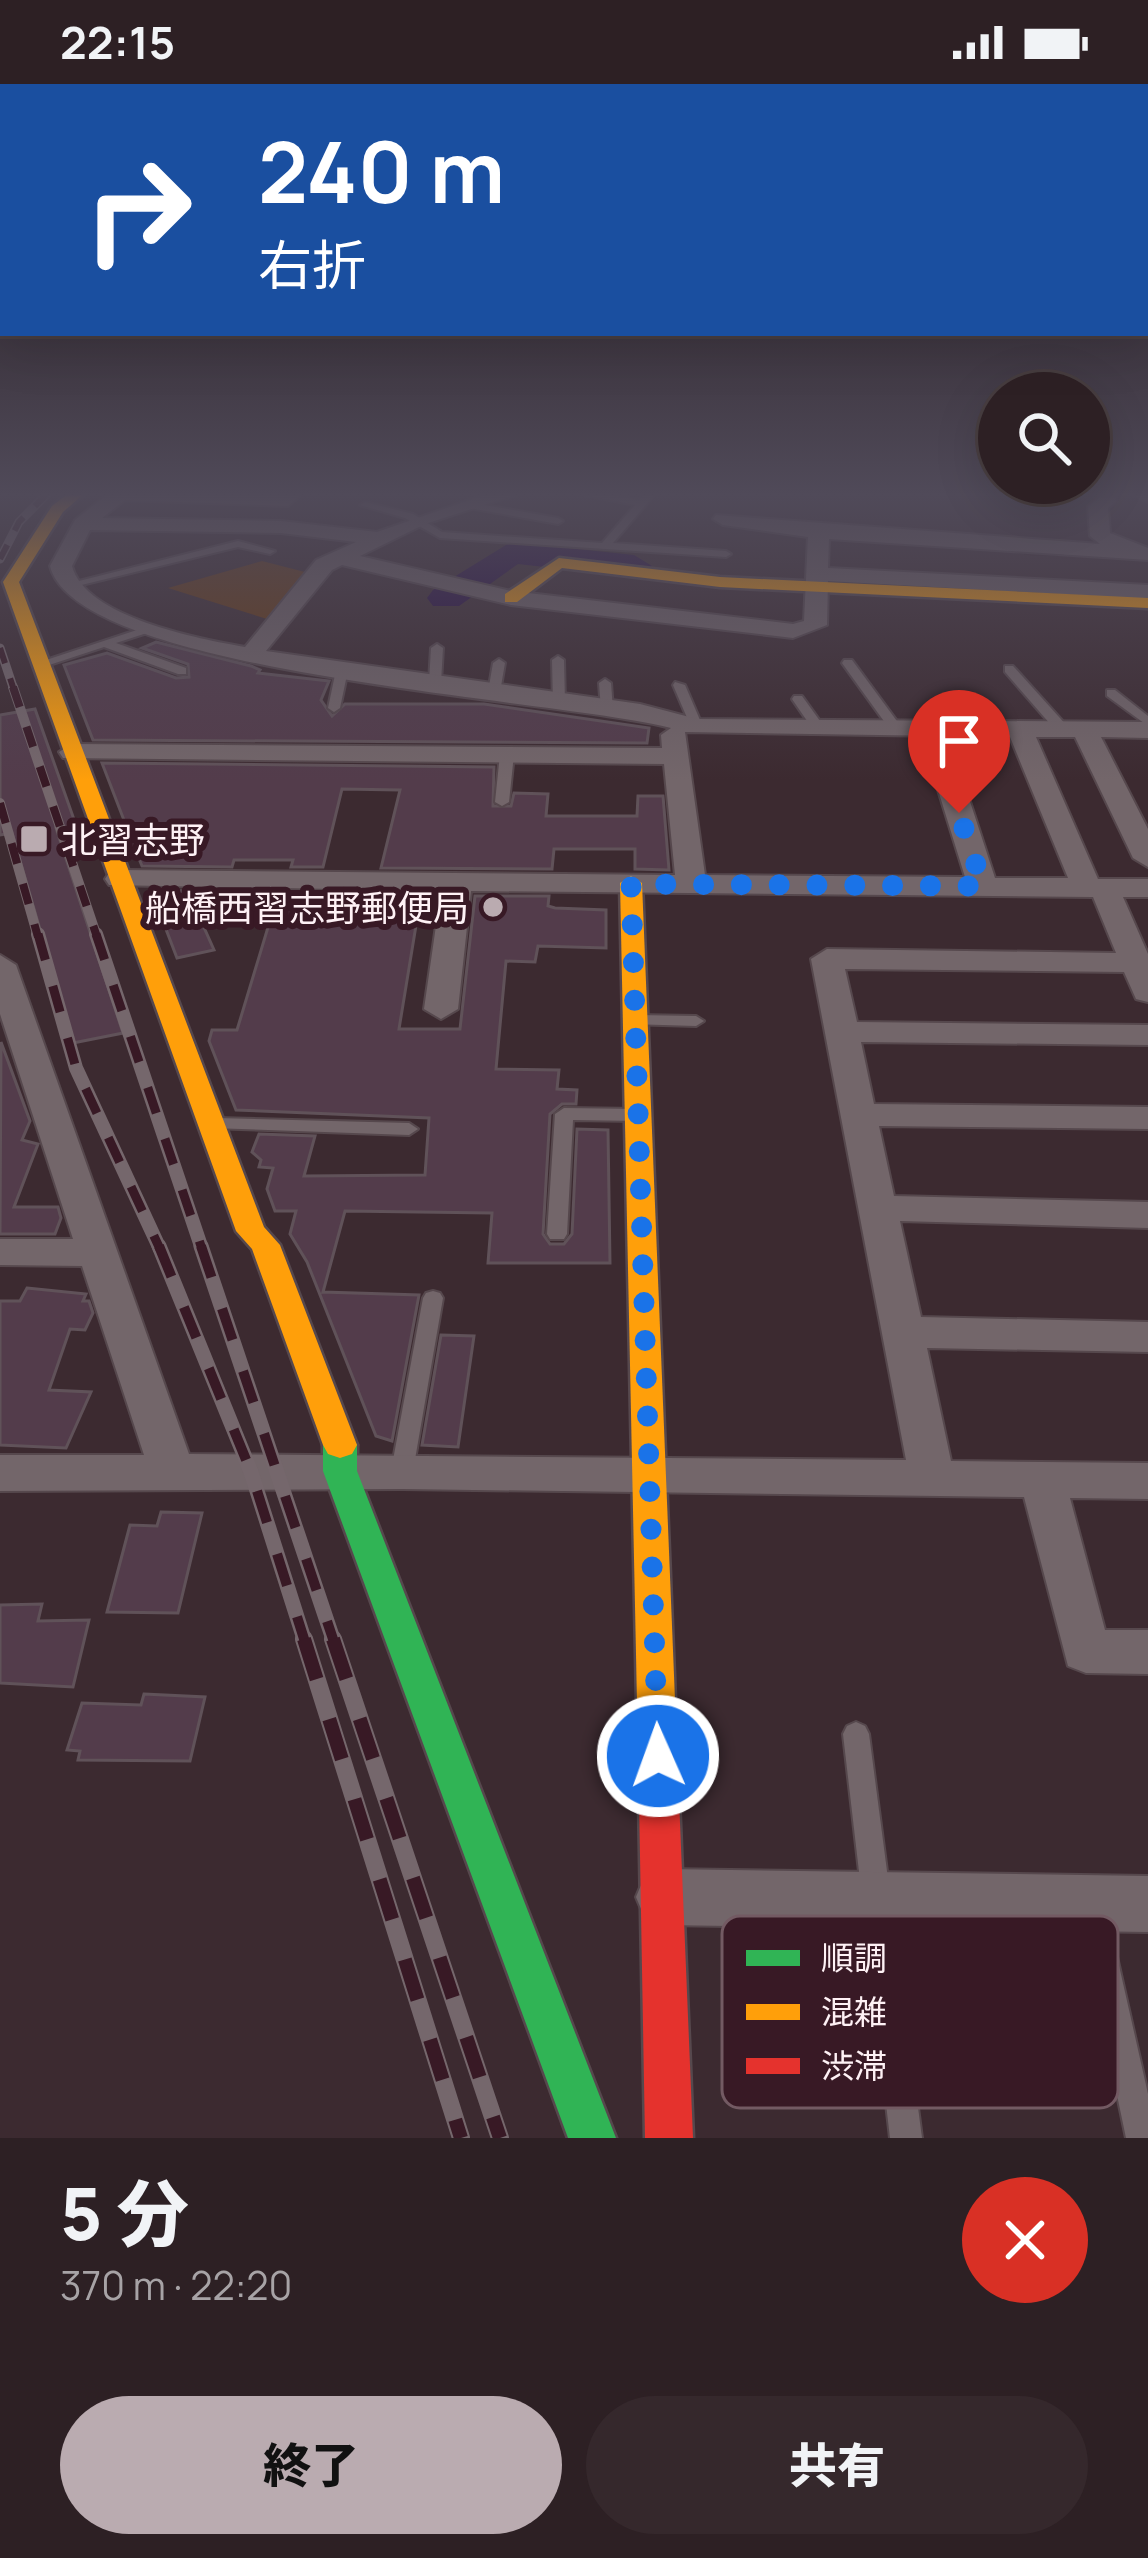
<!DOCTYPE html>
<html lang="ja">
<meta charset="utf-8">
<style>
:root{--surface:#2d2024;--page:#35282c;--text:#f1f3f6;--muted:#a7a3a6;--line:#483e41;--accent:#baabb0}
body{margin:0;font-family:Manrope,"Noto Sans JP",sans-serif;background:var(--page);color:var(--text);height:100vh;display:flex;flex-direction:column;font-size:45px;white-space:nowrap}
*{box-sizing:border-box;margin:0}
p{font-size:39px;color:var(--muted)}
.icon{flex:none;width:66px;height:66px;fill:none;stroke:currentColor;stroke-width:2;stroke-linecap:round;stroke-linejoin:round}
.map{position:relative;height:2054px;overflow:hidden}
.drawer{display:flex;flex-direction:column;background:var(--surface);flex:1}
.drawer>*{flex:none}
.hud{position:absolute;left:0px;top:0px;width:1149px;height:252px;box-shadow:0 12px 48px #0002,0 0 0 3px var(--line);background:#1a4fa0;color:#fff;overflow:hidden}
.controls{position:absolute;left:978px;top:288px;display:grid;gap:24px}
.controls a{display:grid;place-items:center;width:132px;height:132px;border-radius:50%;background:var(--surface);box-shadow:0 12px 48px #0002,0 0 0 3px var(--line);font-size:60px}
.pin{position:absolute;display:grid;place-items:center;width:102px;height:102px;color:#fff;margin:-123px -51px;border-radius:50% 50% 50% 0;rotate:-45deg;box-shadow:0 0 12px #0007}
.pin .icon{rotate:45deg}
.me{position:absolute;width:132px;margin:-66px;rotate:358deg;stroke-linejoin:round;filter:drop-shadow(0 0 9px #0008)}
.turn{display:flex;align-items:center;gap:42px;height:252px;padding:0 60px;font-size:54px}
.turn .icon{width:156px;height:156px;stroke-width:2.5}
.turn b{display:block;font-size:84px;line-height:102px}
.round{display:grid;place-items:center;flex:none;width:126px;height:126px;border-radius:63px;background:var(--page)}
.headline{display:flex;align-items:center;justify-content:space-between;height:204px;padding:0 60px}
h1{font-size:72px;font-weight:800;line-height:90px}
.button{display:flex;gap:24px;margin-top:auto;padding:24px 60px}
.button a{flex:1;height:138px;border-radius:72px;background:var(--accent);color:#111;font-size:48px;font-weight:800;line-height:138px;text-align:center}
.button a+a{background:var(--page);color:var(--text)}
.status{display:flex;justify-content:space-between;align-items:center;height:84px;padding:0 60px;background:var(--surface);direction:ltr}
.status svg{height:33px;fill:currentColor}
.map>svg:first-child{display:block}
.green{fill:#69390f}
.lines{fill:none;stroke-linecap:round;stroke-linejoin:round}
.river{fill:#240842;fill-rule:evenodd}
.building{fill:#533c4b;stroke:#605259;stroke-width:3}
.lane-casing{stroke:#56484d;stroke-width:4}
.street-casing{stroke:#56484d;stroke-width:4}
.fast-casing{stroke:#56484d;stroke-width:5}
.slow-casing{stroke:#56484d;stroke-width:5}
.jam-casing{stroke:#56484d;stroke-width:5}
.lane{fill:#73666a;fill-rule:evenodd}
.street{fill:#73666a;fill-rule:evenodd}
.fast{fill:#30b455;fill-rule:evenodd}
.slow{fill:#ff9f0a;fill-rule:evenodd}
.jam{fill:#e5322d;fill-rule:evenodd}
.rail-far4-casing{stroke:#75676c;stroke-width:9}
.rail-far3-casing{stroke:#75676c;stroke-width:10}
.rail-far2-casing{stroke:#75676c;stroke-width:14}
.rail-far1-casing{stroke:#75676c;stroke-width:15}
.rail-casing{stroke:#75676c;stroke-width:18}
.rail-far4{stroke:#381925;stroke-width:6;stroke-dasharray:16;stroke-linecap:butt}
.rail-far3{stroke:#381925;stroke-width:8;stroke-dasharray:21;stroke-linecap:butt}
.rail-far2{stroke:#381925;stroke-width:9;stroke-dasharray:27;stroke-linecap:butt}
.rail-far1{stroke:#381925;stroke-width:10;stroke-dasharray:33;stroke-linecap:butt}
.rail{stroke:#381925;stroke-width:14;stroke-dasharray:42;stroke-linecap:butt}
.route{stroke:#1a73e8;stroke-width:21;stroke-dasharray:0 37.8}
.poi-dot{fill:#baabb0;stroke:#381925;stroke-width:4.5}
.labels{text-anchor:middle;dominant-baseline:central;stroke-width:12;stroke-linejoin:round;paint-order:stroke}
.poi-label{font-size:36px;fill:#fef1f5;stroke:#381925;text-anchor:start}
.key{fill:#381925;stroke:#735a63;stroke-width:3}
.key-label{font-size:33px;fill:#fef1f5}
</style>
<div class="status"><b>22:15</b><svg viewBox="0 0 49 12"><path d="M0 12V9h3v3zM5 12V6h3v6zM10 12V3h3v9zM15 12V0h3v12zM26 1h20v11H26zM47 4h2v5h-2z"/></svg></div>
<div class="map">
<svg width="1148" height="2054" viewBox="0 0 1148 2054">
<rect width="100%" height="100%" fill="#3c2a30"/>
<path class="green" d="M 262,477 L 305,488 L 267,535 L 168,504 Z"/>
<g class="lines">
<path class="river" d="M 511,458 L 634,471 L 652,482 L 634,493 L 518,480 L 459,522 L 433,522 L 427,514 L 433,506 Z"/>
</g>
<g class="building">
<path d="M 156,558 L 251,582 L 260,586 L 258,589 L 329,597 L 321,616 L 332,632 L 345,620 L 484,620 L 649,644 L 647,659 L 93,656 L 64,581 L 107,569 L 176,594 L 189,593 L 188,580 L 142,564 Z"/>
<path d="M 35,625 L 77,744 L 56,744 L 123,949 L 73,959 L 12,749 L 0,751 L 0,631 Z"/>
<path d="M 102,679 L 494,683 L 493,722 L 511,722 L 514,709 L 548,710 L 546,732 L 637,732 L 638,712 L 663,712 L 669,786 L 635,785 L 635,765 L 554,765 L 552,785 L 381,784 L 400,706 L 342,705 L 323,783 L 291,783 L 293,776 L 234,776 L 232,783 L 142,782 L 131,755 L 135,744 L 127,744 Z"/>
<path d="M 151,806 L 226,808 L 222,829 L 198,830 L 214,866 L 177,874 Z"/>
<path d="M 284,809 L 319,809 L 319,816 L 421,811 L 399,945 L 460,945 L 475,812 L 549,812 L 548,822 L 555,824 L 606,826 L 606,864 L 538,862 L 535,878 L 506,877 L 496,985 L 559,986 L 557,1005 L 577,1006 L 576,1020 L 562,1020 L 550,1030 L 543,1150 L 550,1160 L 564,1160 L 572,1150 L 577,1045 L 608,1046 L 610,1179 L 488,1179 L 492,1129 L 345,1127 L 323,1208 L 419,1211 L 392,1357 L 376,1352 L 307,1178 L 290,1150 L 296,1127 L 275,1127 L 267,1105 L 273,1084 L 259,1083 L 261,1076 L 252,1068 L 259,1050 L 315,1052 L 304,1092 L 425,1091 L 429,1034 L 236,1026 L 209,957 L 212,946 L 237,946 L 272,830 L 278,830 Z"/>
<path d="M 1,958 L 30,1037 L 22,1056 L 38,1060 L 14,1123 L 58,1123 L 61,1134 L 55,1150 L 0,1150 Z"/>
<path d="M 27,1204 L 86,1210 L 83,1217 L 89,1217 L 93,1229 L 85,1246 L 70,1245 L 49,1306 L 91,1308 L 66,1364 L 0,1361 L 0,1217 L 20,1217 Z"/>
<path d="M 441,1251 L 474,1252 L 458,1363 L 422,1361 Z"/>
<path d="M 161,1428 L 202,1429 L 178,1529 L 107,1528 L 130,1441 L 157,1442 Z"/>
<path d="M 42,1520 L 38,1537 L 89,1536 L 73,1603 L 0,1599 L 0,1521 Z"/>
<path d="M 144,1610 L 205,1613 L 190,1677 L 78,1676 L 80,1667 L 67,1666 L 82,1619 L 141,1621 Z"/>
</g>
<g class="lines">
<defs>
<g id="lane">
<path d="M 576,409 L 597,409 L 639,416 L 646,409 L 656,409 L 613,459 L 726,467 L 731,470 L 726,473 L 440,454 L 405,434 L 360,421 L 365,418 L 413,430 L 442,448 L 602,459 L 635,421 Z"/>
<path d="M 468,418 L 558,434 L 563,437 L 558,440 L 464,423 L 463,421 Z"/>
<path d="M 238,457 L 275,467 L 270,470 L 238,463 L 69,504 L 63,501 Z"/>
<path d="M 149,542 L 153,543 L 153,547 L 116,559 L 186,584 L 186,590 L 178,590 L 104,563 L 40,584 L 34,580 Z"/>
<path d="M 437,560 L 443,564 L 441,598 L 435,602 L 429,598 L 431,564 Z"/>
<path d="M 558,572 L 564,576 L 565,619 L 559,623 L 553,619 L 552,576 Z"/>
<path d="M 499,575 L 505,579 L 500,608 L 494,612 L 488,608 L 493,579 Z"/>
<path d="M 844,576 L 852,576 L 902,644 L 901,647 L 891,647 L 842,579 Z"/>
<path d="M 342,582 L 348,586 L 340,624 L 334,628 L 328,624 L 336,586 Z"/>
<path d="M 1005,582 L 1013,582 L 1068,643 L 1068,649 L 1058,649 L 1005,588 Z"/>
<path d="M 605,595 L 611,599 L 613,626 L 607,630 L 601,626 L 599,599 Z"/>
<path d="M 675,598 L 685,601 L 703,643 L 702,646 L 691,643 L 673,601 Z"/>
<path d="M 1107,606 L 1115,606 L 1148,632 L 1148,642 L 1107,612 Z"/>
<path d="M 794,612 L 802,612 L 825,644 L 824,647 L 814,647 L 792,615 Z"/>
<path d="M 507,666 L 514,670 L 509,718 L 502,722 L 495,718 L 500,670 Z"/>
<path d="M 635,931 L 696,932 L 704,937 L 696,942 L 629,940 L 627,936 Z"/>
<path d="M 564,1024 L 638,1025 L 647,1031 L 638,1037 L 573,1036 L 567,1150 L 564,1155 L 550,1155 L 547,1150 L 555,1030 Z"/>
<path d="M 216,1034 L 409,1039 L 418,1045 L 409,1051 L 210,1044 L 207,1040 Z"/>
<path d="M 433,1207 L 440,1209 L 443,1214 L 413,1387 L 410,1393 L 402,1396 L 394,1393 L 391,1387 L 423,1214 L 426,1209 Z"/>
<path d="M 856,1638 L 865,1642 L 869,1650 L 922,2054 L 890,2054 L 843,1650 L 847,1642 Z"/>
<path d="M 1092,1810 L 1102,1814 L 1106,1824 L 1148,2010 L 1148,2054 L 1126,2054 L 1078,1824 L 1082,1814 Z"/>
</g>
<g id="street">
<path d="M 109,409 L 303,409 L 288,422 L 125,416 L 102,434 L 281,437 L 377,448 L 490,409 L 521,409 L 425,440 L 360,472 L 511,507 L 793,540 L 804,537 L 808,453 L 723,441 L 713,435 L 716,431 L 1100,460 L 1090,452 L 1088,422 L 1100,413 L 1114,413 L 1117,417 L 1108,424 L 1110,449 L 1148,464 L 1148,476 L 829,455 L 828,484 L 1148,501 L 1148,515 L 828,497 L 827,541 L 793,554 L 511,521 L 342,481 L 332,486 L 266,567 L 640,620 L 697,635 L 1148,638 L 1148,654 L 1101,653 L 1148,745 L 1148,783 L 1133,774 L 1075,653 L 1036,653 L 1098,795 L 1148,795 L 1148,813 L 1123,813 L 1148,870 L 1148,918 L 1136,915 L 1124,888 L 845,885 L 857,938 L 1148,941 L 1148,961 L 861,958 L 874,1020 L 1148,1023 L 1148,1045 L 879,1042 L 894,1112 L 1148,1118 L 1148,1144 L 900,1137 L 921,1233 L 1148,1238 L 1148,1268 L 927,1264 L 951,1377 L 1148,1379 L 1148,1415 L 1070,1414 L 1105,1546 L 1148,1546 L 1148,1590 L 1086,1589 L 1068,1582 L 1024,1413 L 402,1405 L 0,1407 L 0,1371 L 144,1371 L 82,1182 L 0,1181 L 0,1155 L 73,1155 L 0,930 L 0,871 L 16,881 L 189,1370 L 906,1376 L 811,875 L 827,865 L 1116,869 L 1093,813 L 471,807 L 458,925 L 441,935 L 424,925 L 441,807 L 109,801 L 105,795 L 109,789 L 120,786 L 675,791 L 664,680 L 63,674 L 59,668 L 72,660 L 662,664 L 661,651 L 671,644 C 562,615 77,591 50,482 L 75,436 ZM 90,446 L 281,449 L 356,458 L 316,476 L 245,563 C 199,555 85,533 72,482 ZM 685,648 L 1010,653 L 1068,794 L 995,794 L 962,693 L 948,685 L 934,693 L 965,793 L 705,791 Z"/>
<path d="M 1130,409 L 1148,409 L 1148,418 Z"/>
<path d="M 664,1785 L 1148,1792 L 1148,1848 L 664,1841 L 644,1832 L 636,1813 L 644,1794 Z"/>
</g>
<path id="fast" d="M 340,1348 L 352,1352 L 357,1361 L 357,1387 L 616,2054 L 568,2054 L 323,1387 L 323,1361 L 328,1352 Z"/>
<g id="slow">
<path d="M 69,409 L 85,409 L 63,428 L 19,498 L 264,1143 L 280,1161 L 357,1361 L 352,1370 L 340,1374 L 328,1370 L 323,1361 L 252,1165 L 236,1147 L 3,498 L 52,422 Z"/>
<path d="M 559,474 L 720,493 L 1148,514 L 1148,524 L 720,503 L 562,484 L 517,518 L 505,518 L 505,510 Z"/>
<path d="M 631,792 L 642,799 L 679,1715 L 673,1728 L 659,1734 L 645,1728 L 639,1715 L 620,799 Z"/>
</g>
<path id="jam" d="M 659,1696 L 673,1702 L 679,1715 L 693,2054 L 645,2054 L 639,1715 L 645,1702 Z"/>
</defs>
<use href="#lane" class="lane-casing"/>
<use href="#street" class="street-casing"/>
<use href="#fast" class="fast-casing"/>
<use href="#slow" class="slow-casing"/>
<use href="#jam" class="jam-casing"/>
<use href="#lane" class="lane"/>
<use href="#street" class="street"/>
<use href="#fast" class="fast"/>
<use href="#slow" class="slow"/>
<use href="#jam" class="jam"/>
<defs>
<g id="rail-far4">
<path d="M 0,475 L 19,438 L 48,409"/>
<path d="M 0,564 L 14,606"/>
</g>
<g id="rail-far3">
<path d="M 13,603 L 97,853"/>
<path d="M 0,719 L 38,853"/>
</g>
<g id="rail-far2">
<path d="M 38,850 L 76,984 L 160,1165"/>
<path d="M 96,850 L 202,1165"/>
</g>
<g id="rail-far1">
<path d="M 159,1162 L 251,1388 L 305,1558"/>
<path d="M 201,1162 L 334,1558"/>
</g>
<g id="rail">
<path d="M 304,1555 L 461,2054"/>
<path d="M 333,1555 L 500,2054"/>
</g>
</defs>
<use href="#rail-far4" class="rail-far4-casing"/>
<use href="#rail-far3" class="rail-far3-casing"/>
<use href="#rail-far2" class="rail-far2-casing"/>
<use href="#rail-far1" class="rail-far1-casing"/>
<use href="#rail" class="rail-casing"/>
<use href="#rail-far4" class="rail-far4"/>
<use href="#rail-far3" class="rail-far3"/>
<use href="#rail-far2" class="rail-far2"/>
<use href="#rail-far1" class="rail-far1"/>
<use href="#rail" class="rail"/>
</g>
<linearGradient id="sky" x2="0" y2="1"><stop stop-color="#21171a"/><stop offset="0.59" stop-color="#504a59"/><stop offset="1" stop-color="#504a59" stop-opacity="0"/></linearGradient>
<rect width="1148" height="696" fill="url(#sky)"/>
<g class="lines">
<path class="route" d="M 658,1672 L 631,800 L 983,802 L 959,729"/>
</g>
<g class="poi-dot">
<rect x="19" y="740" width="30" height="30" rx="6"/>
<circle cx="493" cy="823" r="12"/>
</g>
<g class="labels">
<g class="poi-label">
<text x="61" y="755">北習志野</text>
<text x="469" y="823" text-anchor="end">船橋西習志野郵便局</text>
</g>
</g>
<rect x="722" y="1832" width="396" height="192" rx="18" class="key"/>
<rect x="746" y="1866" width="54" height="16" fill="#30b455"/>
<rect x="746" y="1920" width="54" height="16" fill="#ff9f0a"/>
<rect x="746" y="1974" width="54" height="16" fill="#e5322d"/>
<g class="key-label">
<text x="821" y="1886">順調</text>
<text x="821" y="1940">混雑</text>
<text x="821" y="1994">渋滞</text>
</g>
</svg>
<div class="controls">
<a><svg class="icon" aria-label="search" viewBox="0 0 24 24"><circle cx="10" cy="10" r="6"/><path d="M15 15l6 6"/></svg></a>
</div>
<div class="pin" style="left:959px;top:729px;background:#d93025"><svg class="icon" aria-label="arrive" viewBox="0 0 24 24"><path d="M6 21V4h12l-3 4 3 4H6"/></svg></div>
<svg class="me" style="left:658px;top:1672px" viewBox="-20 -20 40 40"><circle r="17" fill="#1a73e8" stroke="#fff" stroke-width="3"/><path d="M0-11L8 9 0 5-8 9z" fill="#fff"/></svg>
<div class="hud">
<div class="turn"><svg class="icon" aria-label="right" viewBox="0 0 24 24"><path d="M7 20v-9h11M14 6l5 5-5 5"/></svg><div><b>240 m</b>右折</div></div>
</div>
</div>
<section class="drawer">
<div class="headline"><div><h1>5 分</h1><p>370 m · 22:20</p></div><a class="round" style="background:#d93025;color:#fff"><svg class="icon" aria-label="close" viewBox="0 0 24 24"><path d="M6 6l12 12M18 6L6 18"/></svg></a></div>
<div class="button"><a>終了</a><a>共有</a></div>
</section>
